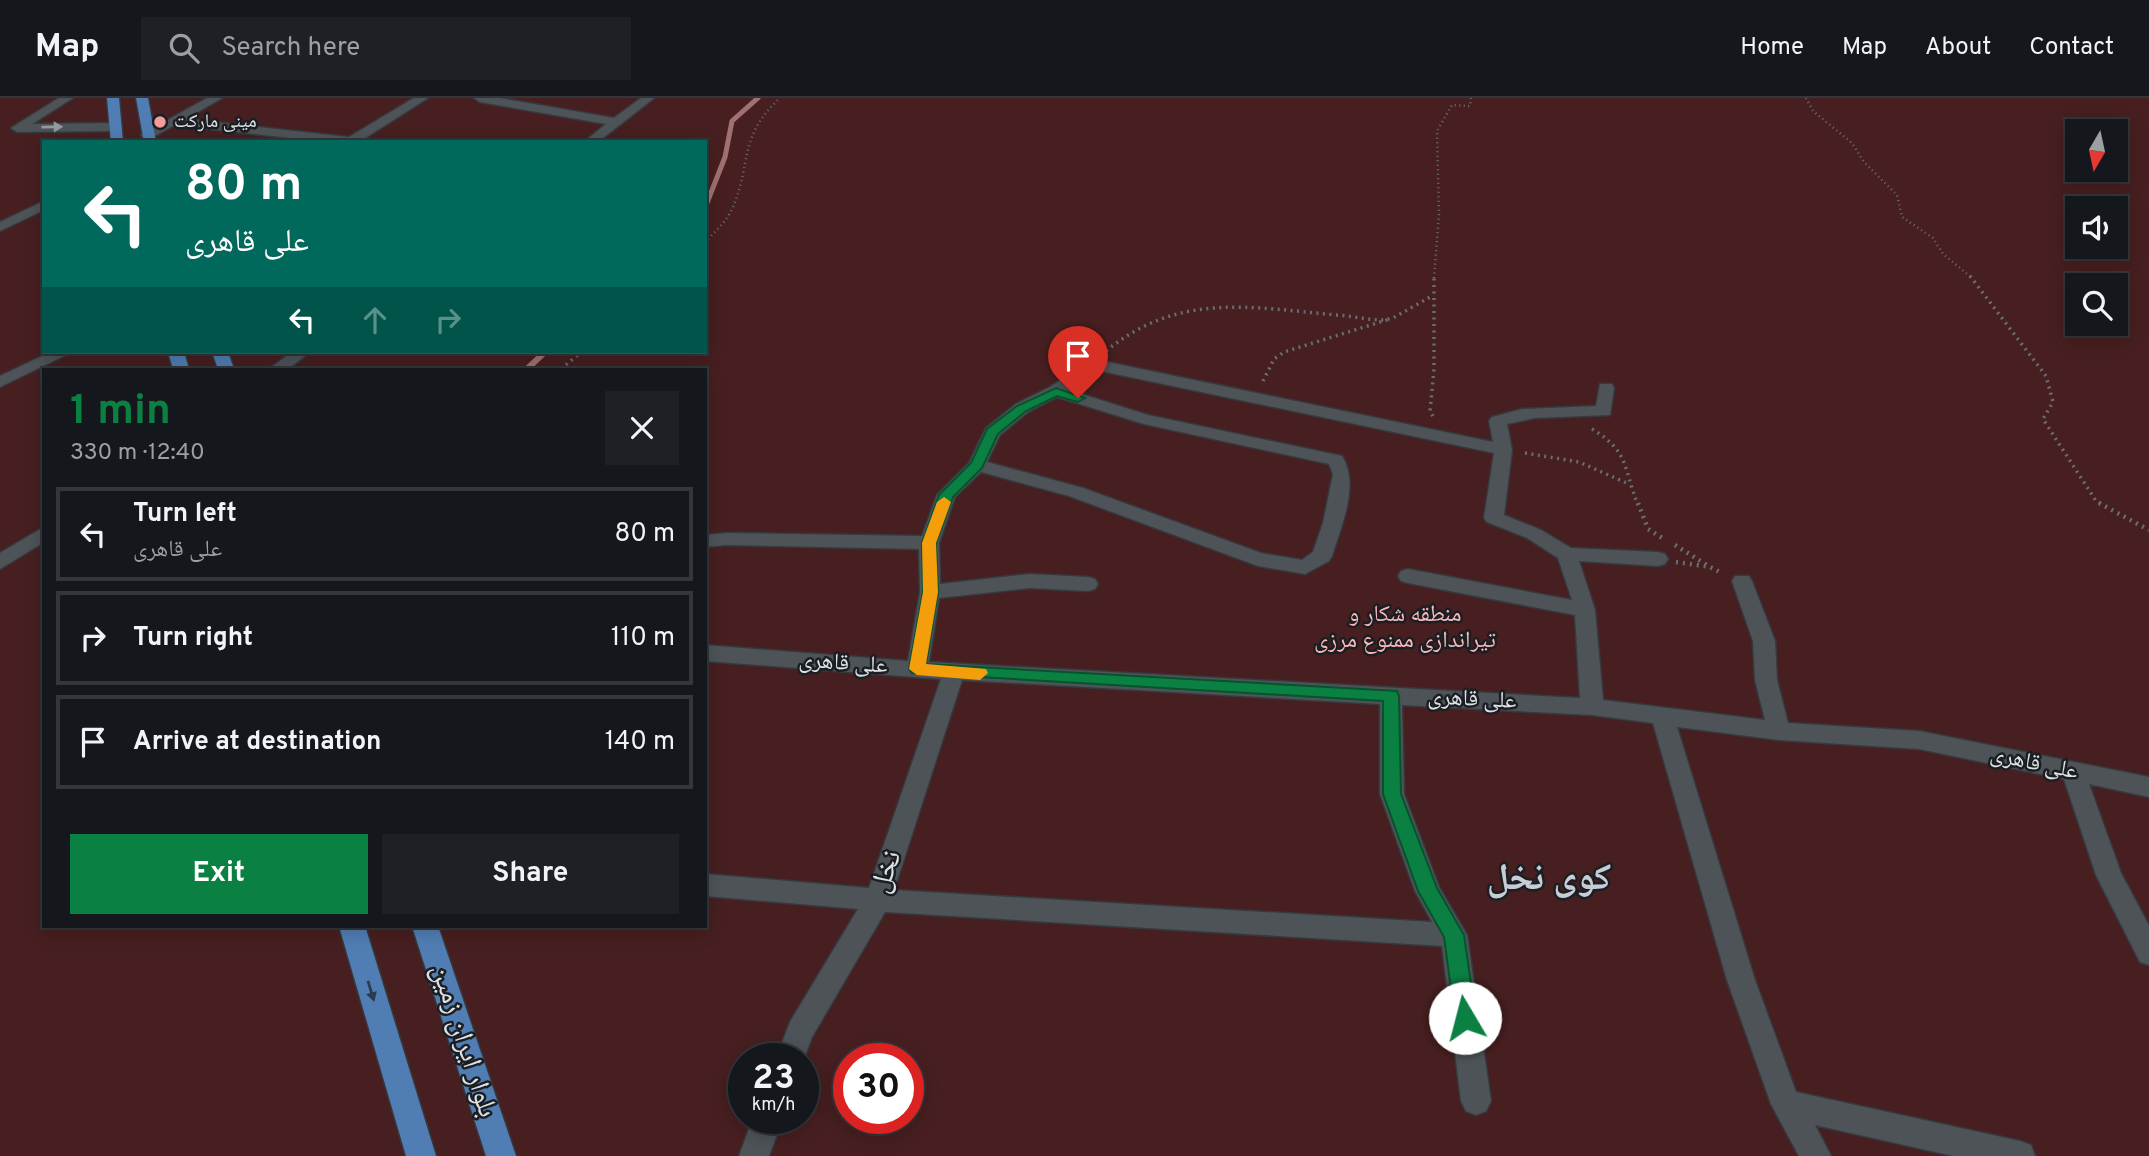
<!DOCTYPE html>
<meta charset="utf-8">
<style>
:root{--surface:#14171b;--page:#1d2024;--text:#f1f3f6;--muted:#9d9fa3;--line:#33363a;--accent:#0b8043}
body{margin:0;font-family:Overpass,"Noto Naskh Arabic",sans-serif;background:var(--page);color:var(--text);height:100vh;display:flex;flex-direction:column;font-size:26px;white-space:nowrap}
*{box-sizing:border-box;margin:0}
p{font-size:23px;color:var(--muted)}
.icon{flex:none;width:38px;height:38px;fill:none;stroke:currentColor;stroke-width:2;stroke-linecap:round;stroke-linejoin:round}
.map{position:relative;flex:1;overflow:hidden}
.panel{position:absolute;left:42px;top:270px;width:665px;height:560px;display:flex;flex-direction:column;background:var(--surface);border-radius:0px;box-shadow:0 4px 18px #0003,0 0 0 2px var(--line)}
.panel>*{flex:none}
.top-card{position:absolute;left:42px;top:42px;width:665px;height:214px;border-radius:0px;box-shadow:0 4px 18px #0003,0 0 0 2px var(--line);background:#00695c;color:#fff;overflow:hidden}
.needle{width:46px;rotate:189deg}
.tools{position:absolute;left:2065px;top:21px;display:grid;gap:14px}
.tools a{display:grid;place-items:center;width:63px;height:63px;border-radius:0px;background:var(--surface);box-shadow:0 4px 18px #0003,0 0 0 2px var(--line);font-size:35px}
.speed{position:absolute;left:728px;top:945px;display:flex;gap:14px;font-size:35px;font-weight:700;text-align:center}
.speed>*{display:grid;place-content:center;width:91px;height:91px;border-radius:50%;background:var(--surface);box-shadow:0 4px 18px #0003,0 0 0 2px var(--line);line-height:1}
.speed small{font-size:18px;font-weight:400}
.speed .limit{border:10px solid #d22;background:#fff;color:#111}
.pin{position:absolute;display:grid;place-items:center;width:60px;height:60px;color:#fff;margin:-72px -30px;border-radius:50% 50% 50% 0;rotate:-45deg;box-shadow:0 0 7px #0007}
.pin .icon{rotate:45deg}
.me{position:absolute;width:77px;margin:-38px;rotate:352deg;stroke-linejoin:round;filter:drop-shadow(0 0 5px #0008)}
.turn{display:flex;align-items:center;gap:24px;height:147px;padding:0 28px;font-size:32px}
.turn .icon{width:91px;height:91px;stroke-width:2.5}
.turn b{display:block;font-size:49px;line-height:60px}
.lanes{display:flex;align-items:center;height:66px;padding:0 28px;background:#0003;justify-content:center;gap:35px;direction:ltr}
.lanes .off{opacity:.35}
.round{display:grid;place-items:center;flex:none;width:74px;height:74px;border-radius:0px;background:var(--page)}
.overview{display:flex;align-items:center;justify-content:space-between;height:119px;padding:0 28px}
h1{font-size:42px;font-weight:700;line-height:52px;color:var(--accent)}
.cta{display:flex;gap:14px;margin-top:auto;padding:14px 28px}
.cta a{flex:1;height:80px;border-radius:0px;background:var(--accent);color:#fff;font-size:28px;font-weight:700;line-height:80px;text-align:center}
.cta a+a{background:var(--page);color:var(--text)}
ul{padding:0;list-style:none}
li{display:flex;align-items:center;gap:21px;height:94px;margin:0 14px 10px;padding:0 14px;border:4px solid var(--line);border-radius:0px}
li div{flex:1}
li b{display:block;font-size:26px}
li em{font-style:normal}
header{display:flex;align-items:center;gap:42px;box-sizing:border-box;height:98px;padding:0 35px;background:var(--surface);border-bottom:2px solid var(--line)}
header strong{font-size:33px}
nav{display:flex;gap:38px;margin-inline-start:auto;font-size:24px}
.search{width:490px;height:63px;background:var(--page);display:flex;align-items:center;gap:18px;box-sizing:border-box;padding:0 24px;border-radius:0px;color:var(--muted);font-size:26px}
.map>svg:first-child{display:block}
.green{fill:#471f20;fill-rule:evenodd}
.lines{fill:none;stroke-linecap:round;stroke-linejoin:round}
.stream-far1{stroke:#a17073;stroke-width:5}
.stream{stroke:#a17073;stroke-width:6}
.minor-casing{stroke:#36393d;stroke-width:3}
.major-casing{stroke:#36393d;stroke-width:3}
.path-far2{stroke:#6a6e72;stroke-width:2.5;stroke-dasharray:1 3.5;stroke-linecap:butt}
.path-far1{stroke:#6a6e72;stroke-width:3.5;stroke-dasharray:2 4.5;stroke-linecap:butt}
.path{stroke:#6a6e72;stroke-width:4.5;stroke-dasharray:2 5;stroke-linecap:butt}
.minor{fill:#4e5358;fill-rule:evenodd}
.major{fill:#507eb4;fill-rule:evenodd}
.oneway{fill:#969a9e}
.oneway2{fill:#2b3c4f}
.route{fill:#0b8043;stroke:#07532c;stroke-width:2}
.slow{fill:#f59e0b}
.poi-dot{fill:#f59b9c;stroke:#1b1f24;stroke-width:2.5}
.labels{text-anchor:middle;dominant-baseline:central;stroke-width:5;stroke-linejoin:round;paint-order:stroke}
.far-poi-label{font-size:19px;fill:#dfe2e5;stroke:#1b1f24;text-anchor:start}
.park-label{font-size:23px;fill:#fab8b9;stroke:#1b1f24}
.street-label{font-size:23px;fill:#dfe2e5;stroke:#1b1f24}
.near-street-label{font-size:28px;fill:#dfe2e5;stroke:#1b1f24}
.near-district-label{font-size:37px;font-weight:bold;fill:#c7cdd4;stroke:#1b1f24}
</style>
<header>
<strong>Map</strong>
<div class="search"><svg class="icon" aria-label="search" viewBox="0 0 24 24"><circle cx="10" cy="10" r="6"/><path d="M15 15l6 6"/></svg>Search here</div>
<nav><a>Home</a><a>Map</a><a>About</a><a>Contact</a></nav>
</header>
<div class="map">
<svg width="2149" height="1058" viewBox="0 0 2149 1058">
<rect width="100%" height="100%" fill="#1b1f24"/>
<path class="green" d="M 0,0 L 2149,0 L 2149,1058 L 0,1058 ZM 2077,33 L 2116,33 L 2116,72 L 2077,72 ZM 44,44 L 705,44 L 705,254 L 44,254 ZM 2077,110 L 2116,110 L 2116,149 L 2077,149 ZM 2077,187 L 2116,187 L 2116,226 L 2077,226 ZM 44,271 L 705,271 L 705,828 L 44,828 ZM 744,961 L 803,961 L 803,1020 L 744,1020 ZM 849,961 L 908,961 L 908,1020 L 849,1020 Z"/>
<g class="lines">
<path class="stream-far1" d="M 705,110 L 725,59 L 732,23 L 758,0"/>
<path class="stream" d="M 527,271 L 545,254"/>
<defs>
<g id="minor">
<path d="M 59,0 L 73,0 L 32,26 L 115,25 L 121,29 L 115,33 L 17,34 L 11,30 Z"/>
<path d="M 207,0 L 222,0 L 186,21 L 349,39 L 414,0 L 428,0 L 359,44 L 324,44 L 175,27 L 151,40 L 143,40 L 141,37 Z"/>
<path d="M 474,0 L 500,0 L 614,20 L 641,0 L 654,0 L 598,44 L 584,44 L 606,26 L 480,4 Z"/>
<path d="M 44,103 L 44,112 L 0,133 L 0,124 Z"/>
<path d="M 51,254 L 72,254 L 0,289 L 0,278 Z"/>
<path d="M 292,254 L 310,254 L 288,271 L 269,271 Z"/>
<path d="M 1093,261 L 1493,344 L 1489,323 L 1492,319 L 1522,311 L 1596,308 L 1600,286 L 1612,286 L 1614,290 L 1610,317 L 1535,320 L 1507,326 L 1512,352 L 1504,417 L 1541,432 L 1571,450 L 1658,454 L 1665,456 L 1668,461 L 1665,466 L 1658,468 L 1579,463 L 1595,512 L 1603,602 L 1765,622 L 1755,582 L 1753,543 L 1732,483 L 1735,478 L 1749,478 L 1752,483 L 1775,543 L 1777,582 L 1788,625 L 1919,633 L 2149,679 L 2149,699 L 2089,686 L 2121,775 L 2149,828 L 2149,867 L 2140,864 L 2096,777 L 2064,681 L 1919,651 L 1779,642 L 1677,629 L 1755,882 L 1796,994 L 2020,1043 L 2031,1047 L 2035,1058 L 1953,1058 L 1815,1027 L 1831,1058 L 1799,1058 L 1771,1006 L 1727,882 L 1653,625 L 1592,617 L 1402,607 L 1404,696 L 1439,789 L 1467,837 L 1491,1003 L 1486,1013 L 1476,1017 L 1466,1013 L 1461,1003 L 1442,848 L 885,814 L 812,939 L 803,963 L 803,961 L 776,961 L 790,924 L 858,811 L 705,798 L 705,776 L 869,790 L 941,581 L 705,563 L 705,547 L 908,563 L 920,494 L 919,451 L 727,447 L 705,449 L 705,437 L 727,435 L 922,438 L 937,397 L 969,365 L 986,330 L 1016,306 L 1050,289 ZM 1096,272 L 1494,355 L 1484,420 L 1487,424 L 1527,440 L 1558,460 L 1572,502 L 1408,471 L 1401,473 L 1398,478 L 1401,483 L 1408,485 L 1575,517 L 1580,600 L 929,564 L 939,500 L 1030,490 L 1088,493 L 1095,491 L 1098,486 L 1095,481 L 1088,479 L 1030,476 L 940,486 L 939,445 L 955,399 L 981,374 L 1069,398 L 1258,468 L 1305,476 L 1329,463 L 1332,458 C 1341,429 1360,386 1342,358 L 1148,317 L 1069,292 ZM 1057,299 L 1144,326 L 1329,366 L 1333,376 L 1323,425 L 1313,454 L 1302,462 L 1261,455 L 1083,390 L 987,364 L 1000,337 L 1028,314 ZM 962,582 L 1380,606 L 1380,696 L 1415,793 L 1432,824 L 894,792 Z"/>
<path d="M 44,429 L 44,444 L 0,471 L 0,455 Z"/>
<path d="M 753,1020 L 783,1020 L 769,1058 L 739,1058 Z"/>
</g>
<g id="major">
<path d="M 107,0 L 119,0 L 123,44 L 111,44 Z"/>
<path d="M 136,0 L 148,0 L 156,44 L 144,44 Z"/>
<path d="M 168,254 L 184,254 L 189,271 L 173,271 Z"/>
<path d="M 212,254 L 228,254 L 234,271 L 218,271 Z"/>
<path d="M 339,828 L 365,828 L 436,1058 L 406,1058 Z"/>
<path d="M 412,828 L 438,828 L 516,1058 L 486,1058 Z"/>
</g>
</defs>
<use href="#minor" class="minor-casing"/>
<use href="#major" class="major-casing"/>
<g class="path-far2">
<path d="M 1806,0 L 1813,13 L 1852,45 L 1864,64 L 1897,97 L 1902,119 L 1933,140 L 1943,156 L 1972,180"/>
<path d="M 705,144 C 715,134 727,123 733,109 C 752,64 738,39 780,0"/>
<path d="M 1434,180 L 1439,116 L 1437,33 L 1452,7 L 1470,8 L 1471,0"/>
</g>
<g class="path-far1">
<path d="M 1970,178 L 2046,278 L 2053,304 L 2043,321 L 2096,403 L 2103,407"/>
<path d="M 1106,253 C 1178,194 1250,209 1336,217 C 1352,218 1368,222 1384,222 L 1393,220 L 1432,198"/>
<path d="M 561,271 L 581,254"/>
<path d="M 1263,283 L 1274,261 L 1284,254 L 1390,221"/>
<path d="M 1433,318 L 1430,313 L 1434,271 L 1434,178"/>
<path d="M 1592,331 C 1630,354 1623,370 1638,407"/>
<path d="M 1525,355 L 1579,364 L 1629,386"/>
</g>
<g class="path">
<path d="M 1638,405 L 1648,431 L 1664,441"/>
<path d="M 2099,405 L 2149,432"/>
<path d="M 1675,447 L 1710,469"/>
<path d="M 1676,464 L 1710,469 L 1722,475"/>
</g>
<use href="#minor" class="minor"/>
<use href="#major" class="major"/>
</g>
<defs><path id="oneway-solid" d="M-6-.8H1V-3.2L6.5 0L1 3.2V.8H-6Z" transform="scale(1.75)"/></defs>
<use class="oneway" href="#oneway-solid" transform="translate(52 29) rotate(-1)"/>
<use class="oneway2" href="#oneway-solid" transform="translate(371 893) rotate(73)"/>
<path class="route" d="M 1056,290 L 1085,300 L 1078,304 L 1057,298 L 1026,313 L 998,336 L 982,370 L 953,399 L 936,445 L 938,494 L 926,566 L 1397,593 L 1399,598 L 1401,696 L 1437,790 L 1464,837 L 1476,920 L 1473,927 L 1465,930 L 1458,927 L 1455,920 L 1444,839 L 1418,793 L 1383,696 L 1383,603 L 912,575 L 909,571 L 923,494 L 922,445 L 939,397 L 971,365 L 987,331 L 1017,308 Z"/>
<path class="slow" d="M 944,399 L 951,404 L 936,445 L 938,494 L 926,566 L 986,571 L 988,575 L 980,582 L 917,577 L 909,571 L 923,494 L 922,445 L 937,404 Z"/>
<circle class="poi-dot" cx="160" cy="24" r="7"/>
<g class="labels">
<g class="far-poi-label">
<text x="174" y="24">مینی مارکت</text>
</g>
<g class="park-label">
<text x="1405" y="517">منطقه شکار و<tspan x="1405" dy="26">تیراندازی ممنوع مرزی</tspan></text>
</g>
<g class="street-label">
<text transform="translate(843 566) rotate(4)">علی قاهری</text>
<text transform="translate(1472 602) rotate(3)">علی قاهری</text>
<text transform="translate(2034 666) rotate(12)">علی قاهری</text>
</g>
<g class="near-street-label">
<text transform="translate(887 774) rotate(-70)">نخل</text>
<text transform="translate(463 943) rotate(72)">بلوار ایران زمین</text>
</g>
<g class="near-district-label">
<text x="1549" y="781">کوی نخل</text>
</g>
</g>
</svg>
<div class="tools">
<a><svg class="needle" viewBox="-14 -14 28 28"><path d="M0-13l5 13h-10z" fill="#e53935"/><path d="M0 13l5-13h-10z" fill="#9d9fa3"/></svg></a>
<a><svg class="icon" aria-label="sound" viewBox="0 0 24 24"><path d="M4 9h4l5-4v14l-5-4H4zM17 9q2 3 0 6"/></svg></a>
<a><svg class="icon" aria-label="search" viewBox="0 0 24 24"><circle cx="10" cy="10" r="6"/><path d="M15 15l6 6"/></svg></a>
</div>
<div class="speed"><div>23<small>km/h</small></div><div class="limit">30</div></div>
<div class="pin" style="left:1078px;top:300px;background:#d93025"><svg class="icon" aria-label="arrive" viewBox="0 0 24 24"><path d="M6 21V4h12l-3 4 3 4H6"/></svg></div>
<svg class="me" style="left:1465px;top:920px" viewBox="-20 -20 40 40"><circle r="19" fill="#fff"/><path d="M0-13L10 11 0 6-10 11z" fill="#0b8043"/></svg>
<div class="top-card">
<div class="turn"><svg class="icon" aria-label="left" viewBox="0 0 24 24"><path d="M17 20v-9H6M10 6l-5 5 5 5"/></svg><div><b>80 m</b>علی قاهری</div></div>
<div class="lanes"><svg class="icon" aria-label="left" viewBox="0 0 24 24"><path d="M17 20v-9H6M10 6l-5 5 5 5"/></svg><svg class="icon off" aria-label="ahead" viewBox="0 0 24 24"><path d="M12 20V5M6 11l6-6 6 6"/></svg><svg class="icon off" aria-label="right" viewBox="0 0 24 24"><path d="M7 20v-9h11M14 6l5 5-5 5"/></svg></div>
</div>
<section class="panel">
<div class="overview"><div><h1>1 min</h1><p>330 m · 12:40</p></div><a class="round"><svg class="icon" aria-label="close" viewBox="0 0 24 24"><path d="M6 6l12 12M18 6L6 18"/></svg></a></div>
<ul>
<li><svg class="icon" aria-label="left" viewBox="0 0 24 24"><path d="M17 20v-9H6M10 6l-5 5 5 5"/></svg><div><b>Turn left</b><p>علی قاهری</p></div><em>80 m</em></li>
<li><svg class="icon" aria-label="right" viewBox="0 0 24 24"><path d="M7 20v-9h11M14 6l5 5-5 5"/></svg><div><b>Turn right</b></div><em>110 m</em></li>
<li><svg class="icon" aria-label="arrive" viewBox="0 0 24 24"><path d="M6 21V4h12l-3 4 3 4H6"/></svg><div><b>Arrive at destination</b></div><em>140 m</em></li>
</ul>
<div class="cta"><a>Exit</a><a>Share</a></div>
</section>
</div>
